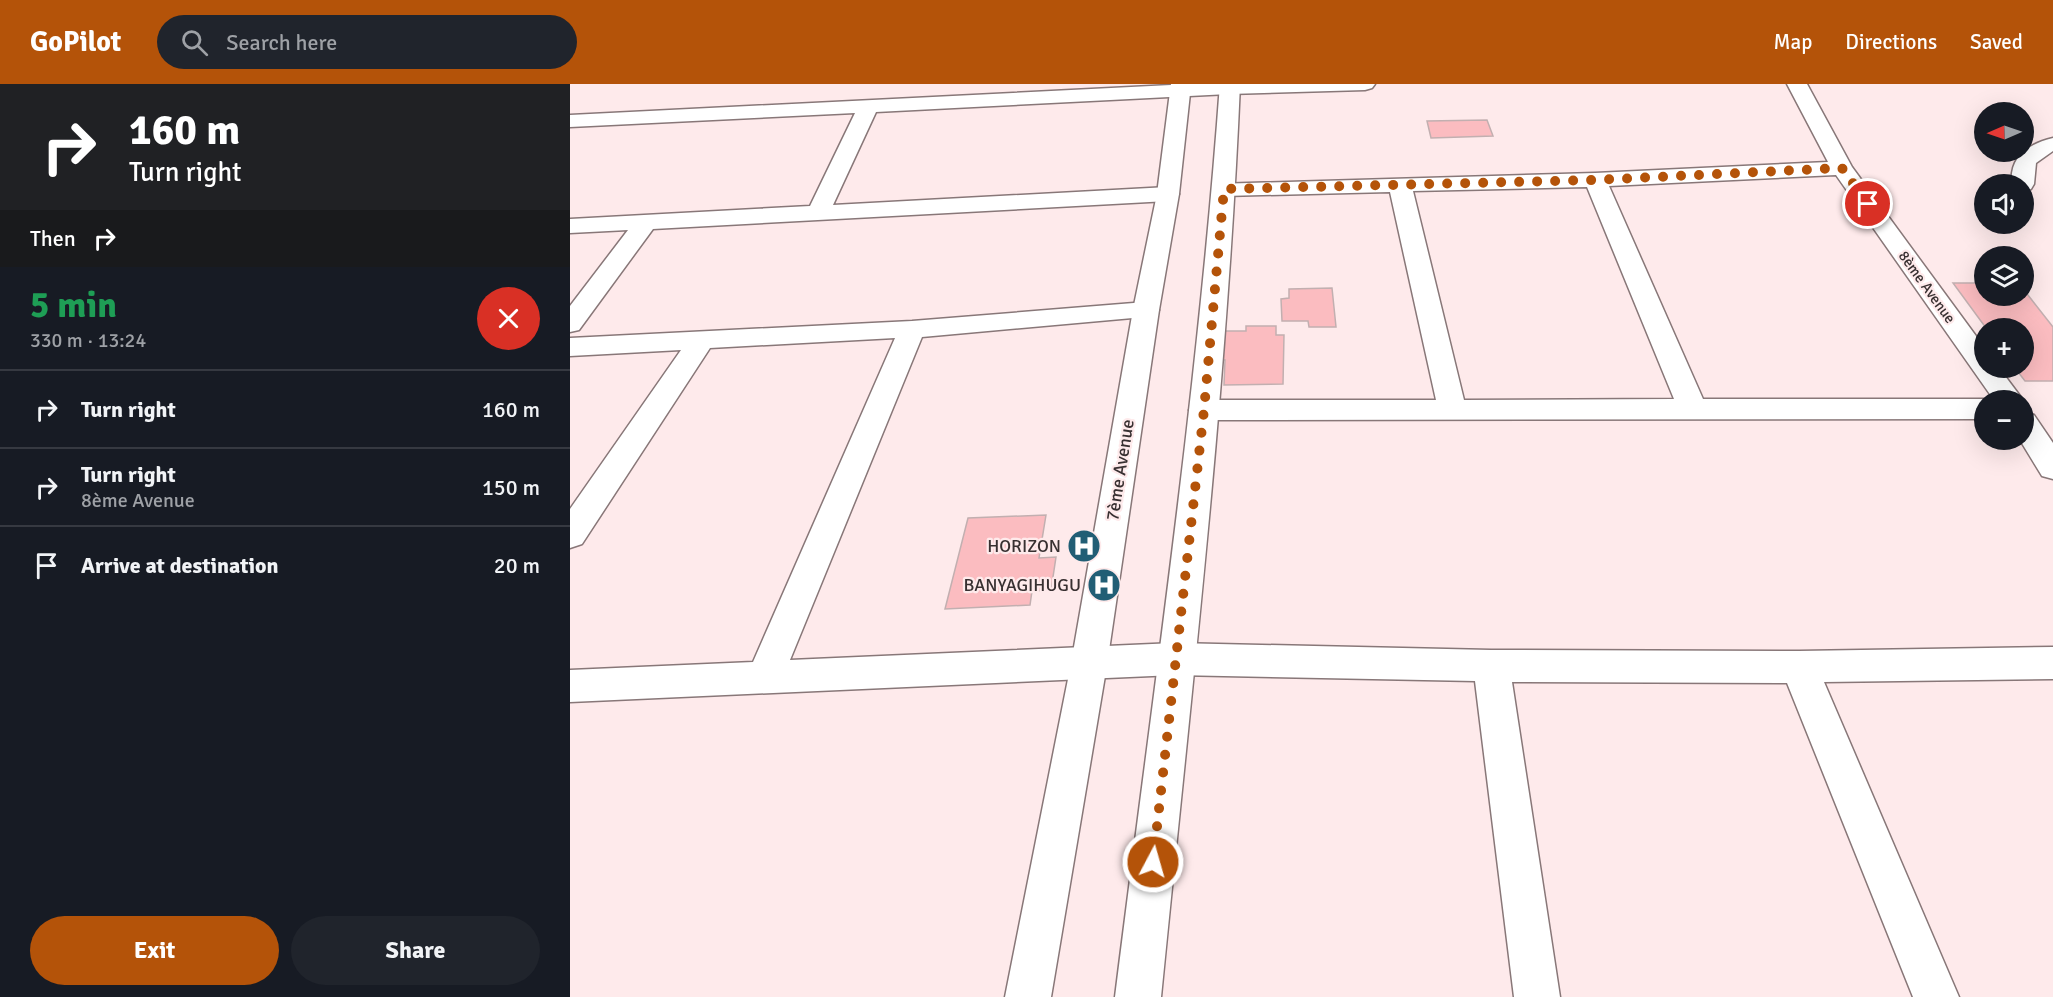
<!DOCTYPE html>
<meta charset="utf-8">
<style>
:root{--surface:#171b24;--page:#20242c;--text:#f1f3f6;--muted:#9ea1a6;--line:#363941;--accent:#b45309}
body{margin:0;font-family:Signika,sans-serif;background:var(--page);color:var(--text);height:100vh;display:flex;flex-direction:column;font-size:22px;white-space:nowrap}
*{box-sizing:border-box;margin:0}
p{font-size:20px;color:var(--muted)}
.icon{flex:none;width:33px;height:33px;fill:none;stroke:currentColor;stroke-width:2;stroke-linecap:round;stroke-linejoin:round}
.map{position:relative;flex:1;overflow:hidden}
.drawer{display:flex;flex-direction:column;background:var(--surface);width:570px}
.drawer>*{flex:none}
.banner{background:#202124;color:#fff;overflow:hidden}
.needle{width:39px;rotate:268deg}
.buttons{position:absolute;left:1404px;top:18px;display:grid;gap:12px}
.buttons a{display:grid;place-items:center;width:60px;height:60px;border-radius:50%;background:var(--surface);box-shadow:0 6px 24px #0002;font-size:30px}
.pin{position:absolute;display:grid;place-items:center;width:51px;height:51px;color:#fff;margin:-26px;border:3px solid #fff;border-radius:50%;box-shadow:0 2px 6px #0007}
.me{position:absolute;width:66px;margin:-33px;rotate:6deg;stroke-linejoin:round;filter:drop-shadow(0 0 4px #0008)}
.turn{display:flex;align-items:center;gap:21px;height:126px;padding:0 30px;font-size:27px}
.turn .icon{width:78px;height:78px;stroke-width:2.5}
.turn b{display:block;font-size:42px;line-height:51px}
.then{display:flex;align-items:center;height:57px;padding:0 30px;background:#0003;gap:12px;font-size:22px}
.round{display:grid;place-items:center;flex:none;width:63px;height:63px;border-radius:32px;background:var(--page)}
.head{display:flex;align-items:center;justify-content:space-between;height:102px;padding:0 30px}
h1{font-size:36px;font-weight:700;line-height:45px;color:#1e9e55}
.primary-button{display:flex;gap:12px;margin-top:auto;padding:12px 30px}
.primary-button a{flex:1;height:69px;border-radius:36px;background:var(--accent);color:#fff;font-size:24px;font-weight:700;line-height:69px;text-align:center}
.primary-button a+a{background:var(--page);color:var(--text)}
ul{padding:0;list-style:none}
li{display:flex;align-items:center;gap:18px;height:78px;padding:0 30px;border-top:2px solid var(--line)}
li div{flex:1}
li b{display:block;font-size:22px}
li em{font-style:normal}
header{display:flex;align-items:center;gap:36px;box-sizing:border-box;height:84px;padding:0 30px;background:var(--accent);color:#fff}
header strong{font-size:28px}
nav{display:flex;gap:33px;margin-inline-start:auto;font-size:21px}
.search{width:420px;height:54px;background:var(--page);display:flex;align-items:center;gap:15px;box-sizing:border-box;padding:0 21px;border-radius:33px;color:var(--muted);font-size:22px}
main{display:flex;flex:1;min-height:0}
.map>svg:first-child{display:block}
.building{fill:#fbbcc0;stroke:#c2afb0;stroke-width:1.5}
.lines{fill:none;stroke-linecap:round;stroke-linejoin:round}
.minor-casing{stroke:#887778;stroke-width:3}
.tertiary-casing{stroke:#887778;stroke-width:3}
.minor{fill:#fff;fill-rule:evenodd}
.tertiary{fill:#fff;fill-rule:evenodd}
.route{stroke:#b45309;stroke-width:10;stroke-dasharray:0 18}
.labels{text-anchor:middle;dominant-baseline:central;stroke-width:4.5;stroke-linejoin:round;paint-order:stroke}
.far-street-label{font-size:15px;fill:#383031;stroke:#feeaeb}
.street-label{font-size:18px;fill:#383031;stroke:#feeaeb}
.poi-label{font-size:18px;fill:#383031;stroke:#feeaeb;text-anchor:end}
</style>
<header>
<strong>GoPilot</strong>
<div class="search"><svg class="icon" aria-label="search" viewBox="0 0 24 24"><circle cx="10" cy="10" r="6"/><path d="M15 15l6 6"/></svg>Search here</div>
<nav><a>Map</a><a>Directions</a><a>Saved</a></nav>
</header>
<main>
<section class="drawer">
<div class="banner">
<div class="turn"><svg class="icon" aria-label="right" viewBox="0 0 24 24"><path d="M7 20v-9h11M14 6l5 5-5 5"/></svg><div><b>160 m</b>Turn right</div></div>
<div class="then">Then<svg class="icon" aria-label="right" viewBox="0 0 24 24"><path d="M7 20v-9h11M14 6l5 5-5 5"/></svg></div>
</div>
<div class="head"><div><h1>5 min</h1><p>330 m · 13:24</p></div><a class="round" style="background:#d93025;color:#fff"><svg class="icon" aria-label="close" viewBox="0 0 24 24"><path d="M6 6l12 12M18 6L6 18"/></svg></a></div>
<ul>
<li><svg class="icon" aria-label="right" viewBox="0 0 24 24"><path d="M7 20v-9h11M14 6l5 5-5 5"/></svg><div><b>Turn right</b></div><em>160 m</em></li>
<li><svg class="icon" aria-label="right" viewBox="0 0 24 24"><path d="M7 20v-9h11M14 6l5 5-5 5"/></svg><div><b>Turn right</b><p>8ème Avenue</p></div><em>150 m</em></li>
<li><svg class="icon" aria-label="arrive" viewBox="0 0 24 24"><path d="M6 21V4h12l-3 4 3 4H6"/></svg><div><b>Arrive at destination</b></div><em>20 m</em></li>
</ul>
<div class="primary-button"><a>Exit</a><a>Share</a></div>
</section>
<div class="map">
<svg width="1483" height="913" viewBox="0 0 1483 913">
<rect width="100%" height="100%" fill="#feeaeb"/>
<g class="building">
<path d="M 917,36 L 923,52 L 861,54 L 857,37 Z"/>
<path d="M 1383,199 L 1414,199 L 1414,212 L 1454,212 L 1454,206 L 1483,243 L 1483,297 L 1455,297 L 1445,284 L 1454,284 L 1454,244 L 1416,244 Z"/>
<path d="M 762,204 L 766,243 L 739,243 L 738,237 L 712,237 L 711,215 L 719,214 L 719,205 Z"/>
<path d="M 676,242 L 706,242 L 706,251 L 714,251 L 713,300 L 654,301 L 655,276 L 647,276 L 649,247 L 676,247 Z"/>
<path d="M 476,431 L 469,474 L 486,473 L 481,506 L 462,507 L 460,521 L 375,525 L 398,434 Z"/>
</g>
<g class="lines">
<defs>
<g id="minor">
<path d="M 621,0 L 805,0 L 802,4 L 795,6 L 659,10 L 306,28 L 263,121 L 598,103 L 606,105 L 609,110 L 606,115 L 598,117 L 83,145 L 9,246 L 0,248 L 0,222 L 58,146 L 0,149 L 0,135 L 240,122 L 285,29 L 0,43 L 0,31 Z"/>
<path d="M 1217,0 L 1237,0 L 1282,83 L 1414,263 L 1414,284 L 1429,284 L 1453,316 L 1424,316 L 1266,91 L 1039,102 L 1133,315 L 1414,315 L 1419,316 L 1414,316 L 1414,335 L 634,336 L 624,333 L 619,326 L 624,319 L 634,316 L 866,316 L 820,108 L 654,112 L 646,110 L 643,105 L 646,100 L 1025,89 L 1258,78 ZM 1017,103 L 1104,315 L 894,316 L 843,107 Z"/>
<path d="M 1483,54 L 1483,67 L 1466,79 L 1464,100 L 1461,105 L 1454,107 L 1454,100 L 1442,100 C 1439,73 1458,60 1483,54 Z"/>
<path d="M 576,218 L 585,220 L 589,226 L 585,232 L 352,253 L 220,576 L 605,559 L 921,566 L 1229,567 L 1483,563 L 1483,595 L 1254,598 L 1389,913 L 1343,913 L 1217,599 L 942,598 L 990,913 L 944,913 L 905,597 L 605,591 L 0,618 L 0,586 L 183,578 L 325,254 L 140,264 L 12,460 L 0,464 L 0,425 L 111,266 L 0,272 L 0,254 L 342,237 Z"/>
<path d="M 1454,328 L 1464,331 L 1483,359 L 1483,395 L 1472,392 L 1450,356 L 1454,356 Z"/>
</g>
<g id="tertiary">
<path d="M 601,0 L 621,0 L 609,110 L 589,226 L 537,580 L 481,913 L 435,913 L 501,580 L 563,226 L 587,110 Z"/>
<path d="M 650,0 L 670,0 C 657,305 621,609 591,913 L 545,913 C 583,609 628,306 650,0 Z"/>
</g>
</defs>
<use href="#minor" class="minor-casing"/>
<use href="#tertiary" class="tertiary-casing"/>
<use href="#minor" class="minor"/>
<use href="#tertiary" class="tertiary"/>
</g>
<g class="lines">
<path class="route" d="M 583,778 L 634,326 L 654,105 L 1025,96 L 1272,84 L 1298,120"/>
</g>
<defs>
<symbol id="hospital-disc" viewBox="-11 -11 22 22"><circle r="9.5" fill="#215e75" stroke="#feeaeb"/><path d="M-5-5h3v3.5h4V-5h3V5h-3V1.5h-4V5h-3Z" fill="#fff"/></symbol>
</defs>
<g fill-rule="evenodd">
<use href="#hospital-disc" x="495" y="443" width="38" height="38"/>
<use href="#hospital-disc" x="515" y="482" width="38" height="38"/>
</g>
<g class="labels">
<g class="far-street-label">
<text transform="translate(1357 203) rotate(54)">8ème Avenue</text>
</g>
<g class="street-label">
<text transform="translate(550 386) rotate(-81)">7ème Avenue</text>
</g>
<g class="poi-label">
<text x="491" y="462">HORIZON</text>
<text x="511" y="501">BANYAGIHUGU</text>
</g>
</g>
</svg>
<div class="buttons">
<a><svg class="needle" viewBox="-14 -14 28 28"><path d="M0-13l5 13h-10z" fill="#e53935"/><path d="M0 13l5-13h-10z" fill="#9ea1a6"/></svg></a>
<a><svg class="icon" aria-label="sound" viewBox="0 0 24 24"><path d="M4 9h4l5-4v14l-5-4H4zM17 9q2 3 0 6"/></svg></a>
<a><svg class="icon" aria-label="layers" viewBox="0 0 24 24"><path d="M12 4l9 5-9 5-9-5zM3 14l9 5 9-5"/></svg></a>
<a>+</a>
<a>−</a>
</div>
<div class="pin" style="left:1298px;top:120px;background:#d93025"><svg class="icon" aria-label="arrive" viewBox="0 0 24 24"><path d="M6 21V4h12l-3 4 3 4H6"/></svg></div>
<svg class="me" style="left:583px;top:778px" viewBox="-20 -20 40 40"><circle r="17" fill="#b45309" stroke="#fff" stroke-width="3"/><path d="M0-11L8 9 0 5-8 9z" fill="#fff"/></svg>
</div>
</main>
